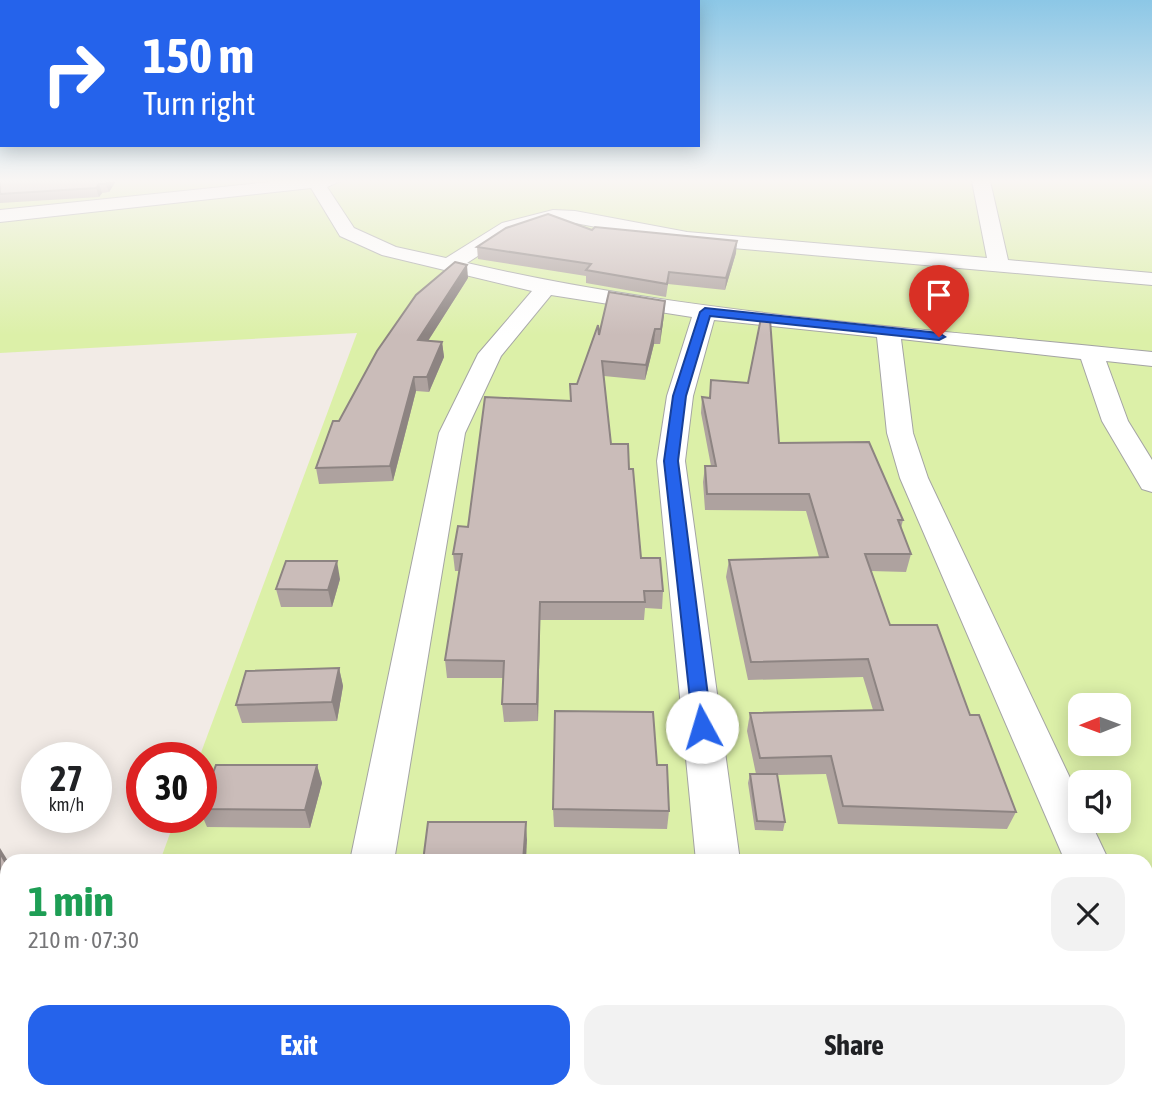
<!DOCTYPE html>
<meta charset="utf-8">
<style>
:root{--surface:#fff;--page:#f2f2f2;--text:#202124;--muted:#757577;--accent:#2563eb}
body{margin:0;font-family:"Asap Condensed",sans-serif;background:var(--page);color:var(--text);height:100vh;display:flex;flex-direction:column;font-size:26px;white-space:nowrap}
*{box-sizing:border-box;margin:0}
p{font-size:23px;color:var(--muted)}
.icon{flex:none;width:38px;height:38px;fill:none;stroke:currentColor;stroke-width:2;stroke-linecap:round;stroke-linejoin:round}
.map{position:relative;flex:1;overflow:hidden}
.panel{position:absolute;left:0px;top:854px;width:1153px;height:245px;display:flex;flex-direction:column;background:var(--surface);border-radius:21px 21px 0 0;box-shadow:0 4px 18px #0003}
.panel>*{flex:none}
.hud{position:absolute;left:0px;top:0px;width:700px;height:147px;box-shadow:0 4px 18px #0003;background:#2563eb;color:#fff;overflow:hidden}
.needle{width:46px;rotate:269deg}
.fabs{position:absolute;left:1068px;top:693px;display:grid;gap:14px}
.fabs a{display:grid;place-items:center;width:63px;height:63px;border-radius:14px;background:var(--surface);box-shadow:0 4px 18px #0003;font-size:35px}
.speed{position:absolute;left:21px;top:742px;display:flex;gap:14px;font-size:35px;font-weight:700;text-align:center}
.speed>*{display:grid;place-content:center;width:91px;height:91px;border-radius:50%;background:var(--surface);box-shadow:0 4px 18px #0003;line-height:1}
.speed small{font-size:18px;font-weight:400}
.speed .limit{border:10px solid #d22;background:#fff;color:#111}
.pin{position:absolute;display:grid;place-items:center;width:60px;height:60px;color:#fff;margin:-72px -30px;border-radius:50% 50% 50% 0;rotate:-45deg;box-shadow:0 0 7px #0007}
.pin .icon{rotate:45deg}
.me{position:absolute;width:77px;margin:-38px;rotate:354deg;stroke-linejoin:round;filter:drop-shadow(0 0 5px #0008)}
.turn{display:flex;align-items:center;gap:24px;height:147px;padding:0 28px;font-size:32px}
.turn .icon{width:91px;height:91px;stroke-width:2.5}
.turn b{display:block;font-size:49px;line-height:60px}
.round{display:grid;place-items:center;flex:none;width:74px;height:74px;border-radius:21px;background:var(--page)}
.overview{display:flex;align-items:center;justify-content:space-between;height:119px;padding:0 28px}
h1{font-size:42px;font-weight:700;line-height:52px;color:#1e9e55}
.primary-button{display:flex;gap:14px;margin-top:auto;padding:14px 28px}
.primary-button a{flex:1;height:80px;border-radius:21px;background:var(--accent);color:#fff;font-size:28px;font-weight:700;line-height:80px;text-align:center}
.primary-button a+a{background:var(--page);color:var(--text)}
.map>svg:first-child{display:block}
.grass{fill:#dcf0a8;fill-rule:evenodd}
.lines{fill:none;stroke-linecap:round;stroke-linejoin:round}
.minor-casing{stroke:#a4a4a4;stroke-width:2}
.minor{fill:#fff;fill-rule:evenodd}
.wall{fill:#aea29f}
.shaded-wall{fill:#8d8482}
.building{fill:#cabcb9;stroke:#8d8482;stroke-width:2}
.route{fill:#2563eb;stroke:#184099;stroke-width:2}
</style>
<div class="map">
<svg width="1152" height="1099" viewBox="0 0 1152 1099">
<rect width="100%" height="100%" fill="#f2ebe6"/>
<path class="grass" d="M 0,181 L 1152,181 L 1152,1099 L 71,1099 L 74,1092 L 1146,1092 L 1146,861 L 160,861 L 176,817 L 201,817 L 201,758 L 199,758 L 357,333 L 0,353 ZM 1080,705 L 1118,705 L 1118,744 L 1080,744 ZM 1080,782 L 1118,782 L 1118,821 L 1080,821 Z"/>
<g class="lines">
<defs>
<g id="minor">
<path d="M 279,181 L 340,181 L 327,187 L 354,228 L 396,247 L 446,258 L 502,223 L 553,210 L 575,211 L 687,232 L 987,258 L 972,181 L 990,181 L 1008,260 L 1152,273 L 1152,285 L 687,244 L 575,223 L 553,222 L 516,231 L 467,263 C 691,315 924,328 1152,352 L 1152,366 L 1106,361 L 1128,421 L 1152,460 L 1152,492 L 1142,489 L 1102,421 L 1081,359 L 901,339 L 913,433 L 928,478 L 1080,799 L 1080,821 L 1090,821 L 1109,861 L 1065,861 L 900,478 L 887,433 L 877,337 L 714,320 L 693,396 L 685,461 L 740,861 L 696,861 L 657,461 L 667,396 L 692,317 L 551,295 L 501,356 L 465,433 L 394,861 L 350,861 L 439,433 L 478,354 L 532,291 L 382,255 L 340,236 L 311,188 L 0,222 L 0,210 Z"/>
<path d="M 1146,968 L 1152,970 L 1152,1030 L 1146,1027 Z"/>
<path d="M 302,1092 L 354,1092 L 353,1099 L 301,1099 Z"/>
<path d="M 719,1092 L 771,1092 L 772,1099 L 720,1099 Z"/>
</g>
</defs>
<use href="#minor" class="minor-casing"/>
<use href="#minor" class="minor"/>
</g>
<g class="wall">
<path d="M 0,181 L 116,181 L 109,192 L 102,193 L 99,197 L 0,203 Z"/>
<path d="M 592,230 L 736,253 L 725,290 L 668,284 L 666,297 L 586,283 L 586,276 L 478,259 L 477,247 Z"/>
<path d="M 468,278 L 428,341 L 442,342 L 444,357 L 429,392 L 416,391 L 393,481 L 319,484 L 316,468 L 339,421 Z"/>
<path d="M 665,301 L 660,344 L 654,344 L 645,380 L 604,376 L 611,444 L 629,469 L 641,558 L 663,591 L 662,609 L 645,608 L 644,620 L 540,620 L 538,721 L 504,722 L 502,704 L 503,678 L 447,678 L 445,660 L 459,571 L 455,571 L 453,554 L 468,527 L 570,401 L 570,384 L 577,384 L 599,335 Z"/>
<path d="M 711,380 L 779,443 L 903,520 L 901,528 L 911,554 L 906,572 L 871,571 L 890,625 L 970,715 L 1016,812 L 1007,829 L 838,824 L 826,774 L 777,775 L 785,822 L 783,831 L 755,830 L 748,783 L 750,774 L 756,774 L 747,731 L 750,713 L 873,710 L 863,677 L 748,680 L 726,577 L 729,560 L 819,557 L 806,511 L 705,510 L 703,482 L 705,466 L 711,466 L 701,413 L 702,397 L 710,398 Z"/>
<path d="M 340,579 L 332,607 L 281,607 L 276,589 Z"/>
<path d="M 339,668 L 343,686 L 337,721 L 242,723 L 236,705 Z"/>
<path d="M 317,765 L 322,783 L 310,828 L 207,827 L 201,813 L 201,805 Z"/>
<path d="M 657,765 L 669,811 L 667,829 L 554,827 L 553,809 Z"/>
<path d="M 977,1092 L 1139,1092 L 1142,1099 L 979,1099 Z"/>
</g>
<g class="shaded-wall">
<path d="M 108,181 L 116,181 L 109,192 L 106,184 Z"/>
<path d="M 99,184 L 102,193 L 99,197 L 96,188 Z"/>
<path d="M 737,241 L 736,253 L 725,290 L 726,278 Z"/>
<path d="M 467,265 L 468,278 L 419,355 L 418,340 Z"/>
<path d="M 665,301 L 664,315 L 660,344 L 661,329 Z"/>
<path d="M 655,329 L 654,344 L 645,380 L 646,365 Z"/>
<path d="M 442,342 L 444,357 L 429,392 L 427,377 Z"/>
<path d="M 414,377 L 416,391 L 393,481 L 390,466 Z"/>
<path d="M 337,561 L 340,579 L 332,607 L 328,590 Z"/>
<path d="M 540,602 L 540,620 L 538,721 L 537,704 Z"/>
<path d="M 339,668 L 343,686 L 337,721 L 332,702 Z"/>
<path d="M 317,765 L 322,783 L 310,828 L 305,810 Z"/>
<path d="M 526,822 L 527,840 L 526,861 L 523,861 Z"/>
<path d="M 0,848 L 8,861 L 7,865 L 0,853 Z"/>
<path d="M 7,894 L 7,941 L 0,945 L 0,898 Z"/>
</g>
<g class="building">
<path d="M 0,181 L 108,181 L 106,184 L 99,184 L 96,188 L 0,194 Z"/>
<path d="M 548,214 L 592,230 L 595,227 L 737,241 L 726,278 L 669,272 L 667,284 L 586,270 L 591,264 L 477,247 L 506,228 Z"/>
<path d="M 455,262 L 467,265 L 418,340 L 442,342 L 427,377 L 414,377 L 390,466 L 316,468 L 333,421 L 339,421 L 377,351 L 416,295 Z"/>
<path d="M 609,292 L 665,301 L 661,329 L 655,329 L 646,365 L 602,361 L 611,444 L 628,444 L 629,469 L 633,469 L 641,558 L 660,558 L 663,591 L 644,591 L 645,602 L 540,602 L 537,704 L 502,704 L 504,661 L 445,660 L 462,554 L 453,554 L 458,526 L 468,527 L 485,397 L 571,401 L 570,384 L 577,384 L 598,325 L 599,335 Z"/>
<path d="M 761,318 L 770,319 L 779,443 L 869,442 L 903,520 L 898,520 L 911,554 L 865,554 L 890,625 L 937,625 L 970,715 L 979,715 L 1016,812 L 843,806 L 831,756 L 760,758 L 750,713 L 883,710 L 868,659 L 751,662 L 729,560 L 828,557 L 809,494 L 707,494 L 705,466 L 716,466 L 702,397 L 710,398 L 711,380 L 748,383 Z"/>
<path d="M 286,561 L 337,561 L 328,590 L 276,589 Z"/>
<path d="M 339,668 L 332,702 L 236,705 L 246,671 Z"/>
<path d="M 555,711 L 653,712 L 657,765 L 667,765 L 669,811 L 553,809 Z"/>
<path d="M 216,765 L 317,765 L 305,810 L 201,809 L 201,805 Z"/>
<path d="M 750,774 L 777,774 L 785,822 L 757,821 Z"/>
<path d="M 428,822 L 526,822 L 523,861 L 423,861 Z"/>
<path d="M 0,853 L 7,865 L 7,894 L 0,898 Z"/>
<path d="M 992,1092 L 1139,1092 L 1142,1099 L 994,1099 Z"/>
</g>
<linearGradient id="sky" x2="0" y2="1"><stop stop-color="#8cc7e6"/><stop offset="0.54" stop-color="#f9f6f4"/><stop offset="1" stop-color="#f9f6f4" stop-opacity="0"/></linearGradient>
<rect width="1152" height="335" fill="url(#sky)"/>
<path class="route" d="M 705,308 L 939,333 L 945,337 L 939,340 L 710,316 L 686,396 L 678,461 L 712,727 L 709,733 L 695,733 L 693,727 L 664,461 L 673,396 L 700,312 Z"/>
</svg>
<div class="fabs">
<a><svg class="needle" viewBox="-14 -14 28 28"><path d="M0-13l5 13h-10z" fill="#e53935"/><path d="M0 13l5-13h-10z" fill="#757577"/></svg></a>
<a><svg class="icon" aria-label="sound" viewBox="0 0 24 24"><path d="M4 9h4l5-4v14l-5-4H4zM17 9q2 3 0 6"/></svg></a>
</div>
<div class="speed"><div>27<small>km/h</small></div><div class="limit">30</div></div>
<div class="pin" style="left:939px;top:337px;background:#d93025"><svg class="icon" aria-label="arrive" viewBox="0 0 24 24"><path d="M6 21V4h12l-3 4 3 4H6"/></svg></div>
<svg class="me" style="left:702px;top:727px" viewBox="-20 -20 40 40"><circle r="19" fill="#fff"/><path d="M0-13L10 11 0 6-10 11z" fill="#2563eb"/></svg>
<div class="hud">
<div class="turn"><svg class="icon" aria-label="right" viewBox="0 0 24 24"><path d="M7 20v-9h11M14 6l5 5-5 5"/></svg><div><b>150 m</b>Turn right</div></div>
</div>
<section class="panel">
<div class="overview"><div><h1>1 min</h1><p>210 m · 07:30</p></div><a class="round"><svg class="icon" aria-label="close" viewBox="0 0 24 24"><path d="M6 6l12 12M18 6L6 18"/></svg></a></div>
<div class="primary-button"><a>Exit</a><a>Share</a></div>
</section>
</div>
